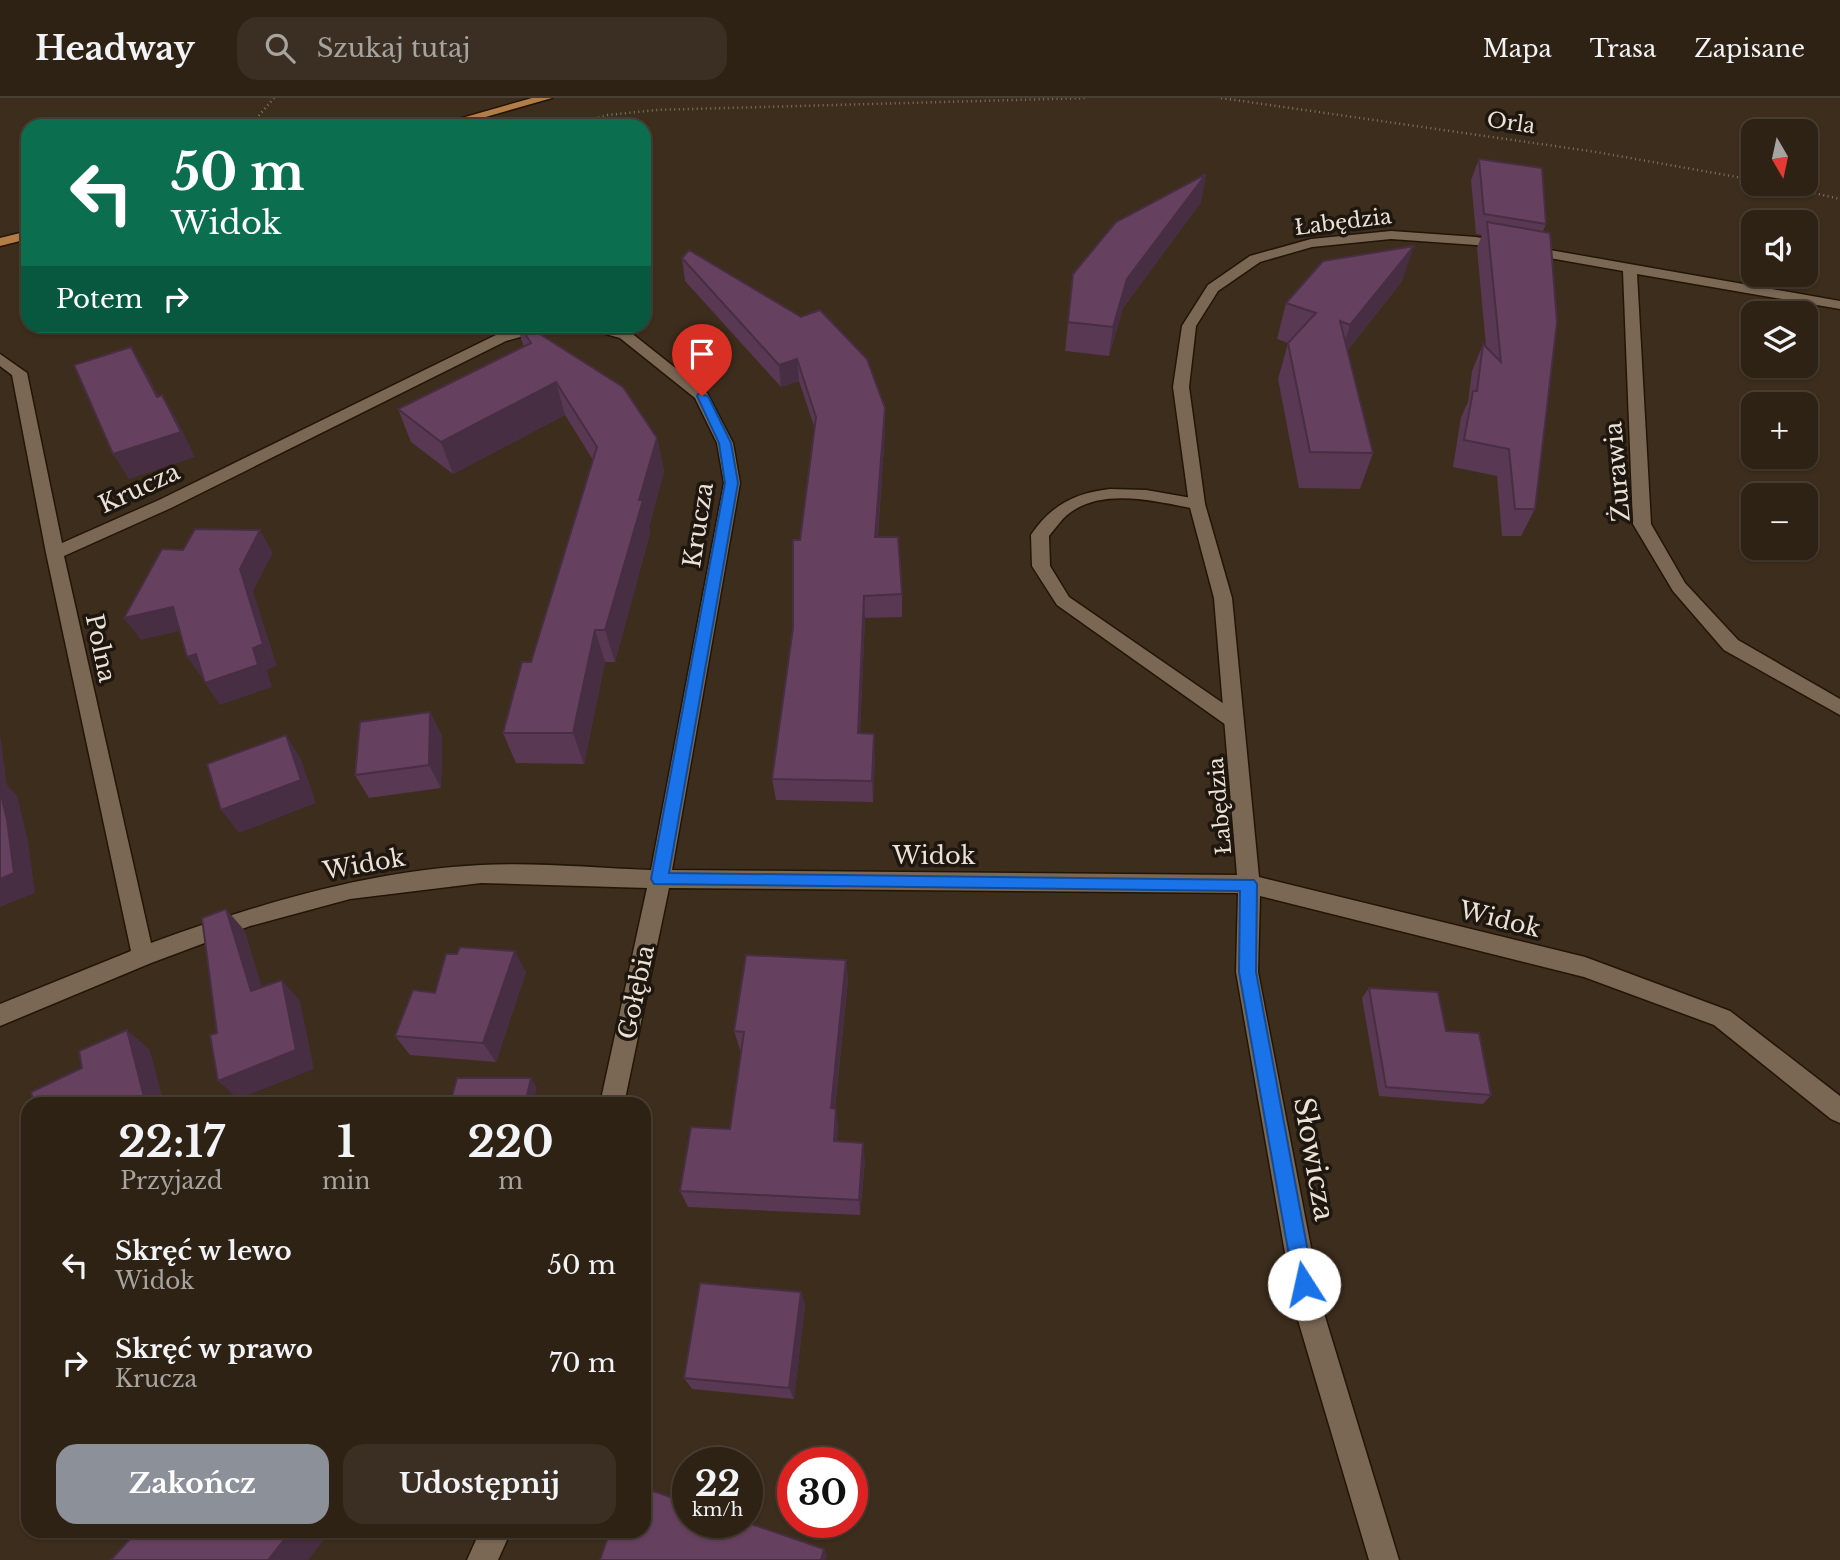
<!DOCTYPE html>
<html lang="pl">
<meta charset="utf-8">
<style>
:root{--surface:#2e2215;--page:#3a2f22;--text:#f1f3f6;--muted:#a7a4a0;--line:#493f34;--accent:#8c9099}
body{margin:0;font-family:"Libre Baskerville",serif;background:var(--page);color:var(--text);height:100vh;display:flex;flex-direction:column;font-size:26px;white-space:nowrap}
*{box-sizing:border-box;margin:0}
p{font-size:23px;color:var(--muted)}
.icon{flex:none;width:38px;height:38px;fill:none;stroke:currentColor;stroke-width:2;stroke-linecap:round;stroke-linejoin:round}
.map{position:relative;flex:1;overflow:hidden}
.details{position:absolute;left:21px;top:999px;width:630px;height:441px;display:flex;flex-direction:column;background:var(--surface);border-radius:21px;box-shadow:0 2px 5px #0004,0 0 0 2px var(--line)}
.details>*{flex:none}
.banner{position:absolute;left:21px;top:21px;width:630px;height:214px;border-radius:21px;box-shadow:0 2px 5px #0004,0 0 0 2px var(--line);background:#0b6e4f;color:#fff;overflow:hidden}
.needle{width:46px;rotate:171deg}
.fabs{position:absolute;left:1741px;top:21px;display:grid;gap:14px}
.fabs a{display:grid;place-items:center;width:77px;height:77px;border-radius:14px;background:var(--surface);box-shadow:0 2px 5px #0004,0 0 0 2px var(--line);font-size:35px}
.speed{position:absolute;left:672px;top:1349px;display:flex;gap:14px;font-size:35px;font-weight:700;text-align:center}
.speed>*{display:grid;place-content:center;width:91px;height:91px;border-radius:50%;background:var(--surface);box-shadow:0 2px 5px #0004,0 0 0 2px var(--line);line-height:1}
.speed small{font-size:18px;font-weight:400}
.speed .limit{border:10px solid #d22;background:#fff;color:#111}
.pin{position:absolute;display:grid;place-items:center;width:60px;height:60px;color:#fff;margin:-72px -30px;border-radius:50% 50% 50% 0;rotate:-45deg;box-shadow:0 0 7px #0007}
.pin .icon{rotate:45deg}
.me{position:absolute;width:77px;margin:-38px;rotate:350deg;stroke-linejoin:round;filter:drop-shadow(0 0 5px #0008)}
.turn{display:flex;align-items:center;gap:24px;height:147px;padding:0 35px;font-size:32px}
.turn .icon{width:91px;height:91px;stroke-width:2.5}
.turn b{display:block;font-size:49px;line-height:60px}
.then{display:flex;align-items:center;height:66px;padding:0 35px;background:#0003;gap:14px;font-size:26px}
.eta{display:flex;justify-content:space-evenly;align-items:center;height:119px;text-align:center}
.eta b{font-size:42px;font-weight:700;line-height:49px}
.action{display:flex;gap:14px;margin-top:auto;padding:14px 35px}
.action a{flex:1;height:80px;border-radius:21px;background:var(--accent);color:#fff;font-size:28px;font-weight:700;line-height:80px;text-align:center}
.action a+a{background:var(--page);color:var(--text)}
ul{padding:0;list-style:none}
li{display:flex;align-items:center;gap:21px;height:98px;padding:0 35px}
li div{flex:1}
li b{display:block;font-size:26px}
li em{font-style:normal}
header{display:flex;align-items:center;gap:42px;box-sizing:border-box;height:98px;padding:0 35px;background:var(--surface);border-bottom:2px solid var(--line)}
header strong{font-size:33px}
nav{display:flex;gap:38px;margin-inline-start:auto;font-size:24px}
.search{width:490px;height:63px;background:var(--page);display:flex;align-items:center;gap:18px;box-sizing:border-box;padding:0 24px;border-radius:21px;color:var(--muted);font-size:26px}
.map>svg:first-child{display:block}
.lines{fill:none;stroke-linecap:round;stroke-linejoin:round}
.lane-casing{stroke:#231505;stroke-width:3}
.street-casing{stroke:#231505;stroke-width:3}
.primary-casing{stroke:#231505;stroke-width:3}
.path{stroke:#827566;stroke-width:2.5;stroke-dasharray:1 3.5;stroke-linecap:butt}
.lane{fill:#7a6855;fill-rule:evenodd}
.street{fill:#7a6855;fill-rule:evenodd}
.primary{fill:#b47c47;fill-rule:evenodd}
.wall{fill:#583852}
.shaded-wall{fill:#472e42}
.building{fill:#66415f;stroke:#472e42;stroke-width:2}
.route{fill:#1a73e8;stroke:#114b97;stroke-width:2}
.labels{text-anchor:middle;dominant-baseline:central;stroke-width:7;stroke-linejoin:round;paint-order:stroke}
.far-street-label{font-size:21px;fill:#ebe1d6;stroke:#1e170f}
.street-label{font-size:24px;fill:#ebe1d6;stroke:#1e170f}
.near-street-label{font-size:28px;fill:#ebe1d6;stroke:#1e170f}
</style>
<header>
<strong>Headway</strong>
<div class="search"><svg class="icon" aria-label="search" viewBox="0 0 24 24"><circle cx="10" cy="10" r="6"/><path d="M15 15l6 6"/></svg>Szukaj tutaj</div>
<nav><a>Mapa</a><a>Trasa</a><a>Zapisane</a></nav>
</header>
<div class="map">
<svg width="1840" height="1462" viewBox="0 0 1840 1462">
<rect width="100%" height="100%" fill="#3d2d1c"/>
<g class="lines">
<defs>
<path id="lane" d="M 1110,391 L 1146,392 L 1203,402 L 1205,406 L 1197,411 C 1157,404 1102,388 1067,417 C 1060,423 1055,431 1049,438 L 1050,468 L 1069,499 L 1240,617 L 1243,622 L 1240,627 L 1233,629 L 1226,627 L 1057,507 L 1032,468 L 1031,437 C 1051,407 1075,395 1110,391 Z"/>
<g id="street">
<path d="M 1391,133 L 1476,139 L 1840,203 L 1840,211 L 1637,176 L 1651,426 L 1685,485 L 1738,542 L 1840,601 L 1840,617 L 1724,552 L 1673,493 L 1633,426 L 1623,173 L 1476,147 L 1391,141 L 1312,149 L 1260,164 L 1218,193 L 1196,228 L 1189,289 L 1205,406 L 1232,500 L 1259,779 L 1585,859 L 1730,913 L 1840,998 L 1840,1025 L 1831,1021 L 1714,927 L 1584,879 L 1260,798 L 1258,874 L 1323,1212 L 1399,1462 L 1369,1462 L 1295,1212 L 1236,874 L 1238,795 L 669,790 L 624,1006 L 600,1006 L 647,790 L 481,785 L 350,801 L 250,828 L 151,865 L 0,928 L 0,906 L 131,853 L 46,455 L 12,277 L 0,268 L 0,256 L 27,275 L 62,445 L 159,402 L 496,237 L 529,228 L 606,228 L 630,234 L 707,295 L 733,345 L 740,385 L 672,772 L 1237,777 L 1214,500 L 1189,406 L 1173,289 L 1182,228 L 1208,187 L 1250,158 L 1311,141 ZM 541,233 L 595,233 L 620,240 L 695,300 L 717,345 L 724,385 L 651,772 C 595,770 537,764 481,767 C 366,773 258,806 151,845 L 64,458 L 171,410 L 506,243 Z"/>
<path d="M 480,1433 L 511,1433 L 498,1462 L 467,1462 Z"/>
</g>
<g id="primary">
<path d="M 532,0 L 552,0 L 454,28 L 434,28 Z"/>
<path d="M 28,133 L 28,141 L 0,148 L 0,140 Z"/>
</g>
</defs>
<use href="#lane" class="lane-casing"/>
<use href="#street" class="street-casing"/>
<use href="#primary" class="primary-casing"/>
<g class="path">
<path d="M 1221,0 L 1596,54 L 1754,82"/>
<path d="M 250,28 L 274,0"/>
<path d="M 568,28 L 608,17 L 656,12 L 1085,0"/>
<path d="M 1775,86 L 1840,101"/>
</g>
<use href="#lane" class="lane"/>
<use href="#street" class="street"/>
<use href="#primary" class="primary"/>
</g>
<g class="wall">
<path d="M 1479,61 L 1546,126 L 1543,133 L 1535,411 L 1521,438 L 1502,438 L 1497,378 L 1453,369 L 1461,319 L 1468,304 L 1472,273 L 1483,246 L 1486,249 L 1477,150 L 1482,137 L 1476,136 L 1471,82 Z"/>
<path d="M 1206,76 L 1201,104 L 1123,210 L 1109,258 L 1065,253 L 1073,176 Z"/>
<path d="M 682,160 L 885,310 L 885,332 L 878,439 L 902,496 L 902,519 L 865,520 L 860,635 L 875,657 L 873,704 L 776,702 L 772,681 L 793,530 L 800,442 L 815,331 L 799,283 L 781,289 L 685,183 Z"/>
<path d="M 1402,183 L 1347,253 L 1373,355 L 1360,391 L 1299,390 L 1278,281 L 1288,245 L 1277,241 L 1286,205 Z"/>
<path d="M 517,228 L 527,228 L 657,340 L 664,373 L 649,429 L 650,435 L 615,564 L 605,564 L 584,666 L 516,665 L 503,635 L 531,564 L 593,362 L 565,317 L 453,376 L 411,344 L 398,311 L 524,249 Z"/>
<path d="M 430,614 L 442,638 L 441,690 L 369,700 L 355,677 Z"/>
<path d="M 846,862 L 848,882 L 835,1011 L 838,1028 L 837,1043 L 865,1062 L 860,1117 L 688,1109 L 680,1093 L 730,1031 L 741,953 L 740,952 L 734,933 Z"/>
<path d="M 526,874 L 496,964 L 410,957 L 395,938 L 435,895 Z"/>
<path d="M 1369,890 L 1446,933 L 1491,997 L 1483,1006 L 1379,998 L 1362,900 Z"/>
<path d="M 801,1194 L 805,1207 L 794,1301 L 692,1291 L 684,1280 Z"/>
</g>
<g class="shaded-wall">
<path d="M 1206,76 L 1201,104 L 1123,210 L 1109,258 L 1113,229 L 1127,181 Z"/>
<path d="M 1414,148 L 1402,183 L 1339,263 L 1350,227 Z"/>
<path d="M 131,249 L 146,274 L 172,324 L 157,299 Z"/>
<path d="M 797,261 L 799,283 L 781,289 L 779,267 Z"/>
<path d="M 556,284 L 565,317 L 453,376 L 441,344 Z"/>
<path d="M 162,297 L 177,322 L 195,359 L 129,381 L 113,356 Z"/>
<path d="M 885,310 L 885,332 L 876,462 L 875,439 Z"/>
<path d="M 657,340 L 664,373 L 649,429 L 650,435 L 615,564 L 605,532 Z"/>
<path d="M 260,432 L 273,455 L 253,493 L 277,568 L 267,572 L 272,589 L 220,607 L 205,585 L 253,550 L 240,471 Z"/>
<path d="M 864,498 L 865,520 L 859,657 L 858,635 Z"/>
<path d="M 173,509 L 188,531 L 141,542 L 124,520 Z"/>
<path d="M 595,532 L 605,564 L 584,666 L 573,635 Z"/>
<path d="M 196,556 L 212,578 L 203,581 L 187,559 Z"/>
<path d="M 430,614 L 442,638 L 441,690 L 429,667 Z"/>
<path d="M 0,636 L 7,687 L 17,697 L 28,743 L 35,795 L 0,809 Z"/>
<path d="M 874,636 L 875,657 L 873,704 L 872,683 Z"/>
<path d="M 286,637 L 301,661 L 316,705 L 239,735 L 221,712 Z"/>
<path d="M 226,811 L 245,833 L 269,913 L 251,893 Z"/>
<path d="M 515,853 L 526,874 L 496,964 L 483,945 Z"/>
<path d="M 846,862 L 848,882 L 833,1028 L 831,1010 Z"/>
<path d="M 282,882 L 300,903 L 314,971 L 238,1001 L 218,983 Z"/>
<path d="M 127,932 L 150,952 L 164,1006 L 129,1006 Z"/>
<path d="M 531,980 L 537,989 L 533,1006 L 525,1006 Z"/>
<path d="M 836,1011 L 838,1028 L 836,1060 L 834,1043 Z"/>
<path d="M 863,1045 L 865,1062 L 860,1117 L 859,1102 Z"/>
<path d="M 801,1194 L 805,1207 L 794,1301 L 789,1290 Z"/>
<path d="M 291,1433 L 331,1433 L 308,1462 L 268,1462 Z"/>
<path d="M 824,1451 L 827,1457 L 826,1462 L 821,1462 Z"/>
</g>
<g class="building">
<path d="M 1479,61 L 1542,70 L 1546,126 L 1484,116 Z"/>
<path d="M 1206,76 L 1127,181 L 1113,229 L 1068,224 L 1073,176 L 1116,124 Z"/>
<path d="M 1487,124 L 1550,135 L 1557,224 L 1535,411 L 1515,411 L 1509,351 L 1464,342 L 1473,293 L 1477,293 L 1483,246 L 1501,264 Z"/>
<path d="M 1414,148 L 1350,227 L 1340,223 L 1373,355 L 1310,354 L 1288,245 L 1316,215 L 1286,205 L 1323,163 Z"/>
<path d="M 689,152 L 801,219 L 820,212 L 867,261 L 885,310 L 875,439 L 898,439 L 902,496 L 864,498 L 858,635 L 874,636 L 872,683 L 772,681 L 793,530 L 793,442 L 800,442 L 816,319 L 797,261 L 779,267 L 682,160 Z"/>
<path d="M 520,228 L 527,228 L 623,289 L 657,340 L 639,402 L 643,402 L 605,532 L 595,532 L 573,635 L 503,635 L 522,564 L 531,564 L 597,349 L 556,284 L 441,344 L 398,311 L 531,245 Z"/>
<path d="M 131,249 L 157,299 L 162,297 L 181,334 L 113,356 L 74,267 Z"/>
<path d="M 195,431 L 260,432 L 240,471 L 263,546 L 253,550 L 258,567 L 205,585 L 196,556 L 187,559 L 173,509 L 124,520 L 162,451 L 183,452 Z"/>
<path d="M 430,614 L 429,667 L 355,677 L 360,624 Z"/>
<path d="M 286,637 L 301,682 L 221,712 L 207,666 Z"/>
<path d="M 0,693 L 7,722 L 14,775 L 0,781 Z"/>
<path d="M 226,811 L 251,893 L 282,882 L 296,952 L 218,983 L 210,937 L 217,935 L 202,820 Z"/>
<path d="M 460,849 L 515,853 L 483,945 L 395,938 L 413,892 L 435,895 L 446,856 L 457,856 Z"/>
<path d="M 746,857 L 846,862 L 831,1010 L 836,1011 L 834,1043 L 863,1045 L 859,1102 L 680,1093 L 691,1029 L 730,1031 L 744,934 L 734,933 Z"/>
<path d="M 1369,890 L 1438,894 L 1446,933 L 1479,935 L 1491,997 L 1386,989 Z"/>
<path d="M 127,932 L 144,999 L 129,1006 L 34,1006 L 31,994 L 82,970 L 79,953 Z"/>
<path d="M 457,980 L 531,980 L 525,1006 L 450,1006 Z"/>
<path d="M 700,1185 L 801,1194 L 789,1290 L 684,1280 Z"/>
<path d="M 644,1390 L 688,1405 L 688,1424 L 745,1424 L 824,1451 L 821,1462 L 600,1462 L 610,1433 L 644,1433 Z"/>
<path d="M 137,1433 L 291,1433 L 268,1462 L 111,1462 Z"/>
</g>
<path class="route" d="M 698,296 L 708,298 L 731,345 L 738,385 L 669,775 L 1254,782 L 1257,786 L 1256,874 L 1314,1186 L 1311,1193 L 1304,1196 L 1297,1193 L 1294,1186 L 1239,874 L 1240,793 L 654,786 L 651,781 L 725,385 L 719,345 L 697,298 Z"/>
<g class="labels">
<g class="far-street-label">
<text transform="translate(1511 25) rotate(8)">Orla</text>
<text transform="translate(1343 124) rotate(-7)">Łabędzia</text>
<text transform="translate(1220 708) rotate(-95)">Łabędzia</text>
</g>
<g class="street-label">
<text transform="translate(1617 374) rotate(-95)">Żurawia</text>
<text transform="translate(139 390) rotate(-25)">Krucza</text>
<text transform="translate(698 427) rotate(-81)">Krucza</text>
<text transform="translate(101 550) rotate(78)">Polna</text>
<text x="934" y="757">Widok</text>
<text transform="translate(364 766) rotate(-10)">Widok</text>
<text transform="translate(1500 821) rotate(14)">Widok</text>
<text transform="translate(636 894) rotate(-78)">Gołębia</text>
</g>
<g class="near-street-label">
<text transform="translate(1314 1061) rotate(80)">Słowicza</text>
</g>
</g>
</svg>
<div class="fabs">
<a><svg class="needle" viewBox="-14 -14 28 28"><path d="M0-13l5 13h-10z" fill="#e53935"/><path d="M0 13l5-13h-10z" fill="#a7a4a0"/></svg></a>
<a><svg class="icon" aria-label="sound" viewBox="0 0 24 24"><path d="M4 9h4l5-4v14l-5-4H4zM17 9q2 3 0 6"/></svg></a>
<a><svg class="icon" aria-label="layers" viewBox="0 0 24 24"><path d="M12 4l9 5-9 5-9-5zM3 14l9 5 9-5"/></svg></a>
<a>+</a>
<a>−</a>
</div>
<div class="speed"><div>22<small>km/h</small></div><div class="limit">30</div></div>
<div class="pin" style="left:702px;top:298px;background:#d93025"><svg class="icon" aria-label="arrive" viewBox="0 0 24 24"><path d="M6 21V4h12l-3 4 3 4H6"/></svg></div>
<svg class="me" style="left:1304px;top:1186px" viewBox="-20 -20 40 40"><circle r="19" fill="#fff"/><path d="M0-13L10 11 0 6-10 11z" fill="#1a73e8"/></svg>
<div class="banner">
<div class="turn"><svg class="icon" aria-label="left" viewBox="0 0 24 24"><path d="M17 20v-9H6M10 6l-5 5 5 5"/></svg><div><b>50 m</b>Widok</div></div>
<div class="then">Potem<svg class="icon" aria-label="right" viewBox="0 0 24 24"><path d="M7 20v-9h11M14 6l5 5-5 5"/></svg></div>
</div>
<section class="details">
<div class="eta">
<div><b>22:17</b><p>Przyjazd</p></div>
<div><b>1</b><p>min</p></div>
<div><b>220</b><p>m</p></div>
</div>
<ul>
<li><svg class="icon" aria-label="left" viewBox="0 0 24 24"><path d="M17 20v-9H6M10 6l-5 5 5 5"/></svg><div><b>Skręć w lewo</b><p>Widok</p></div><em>50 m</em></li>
<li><svg class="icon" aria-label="right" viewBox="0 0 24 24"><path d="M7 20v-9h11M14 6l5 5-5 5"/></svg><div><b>Skręć w prawo</b><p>Krucza</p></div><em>70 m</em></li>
</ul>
<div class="action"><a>Zakończ</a><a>Udostępnij</a></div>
</section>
</div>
